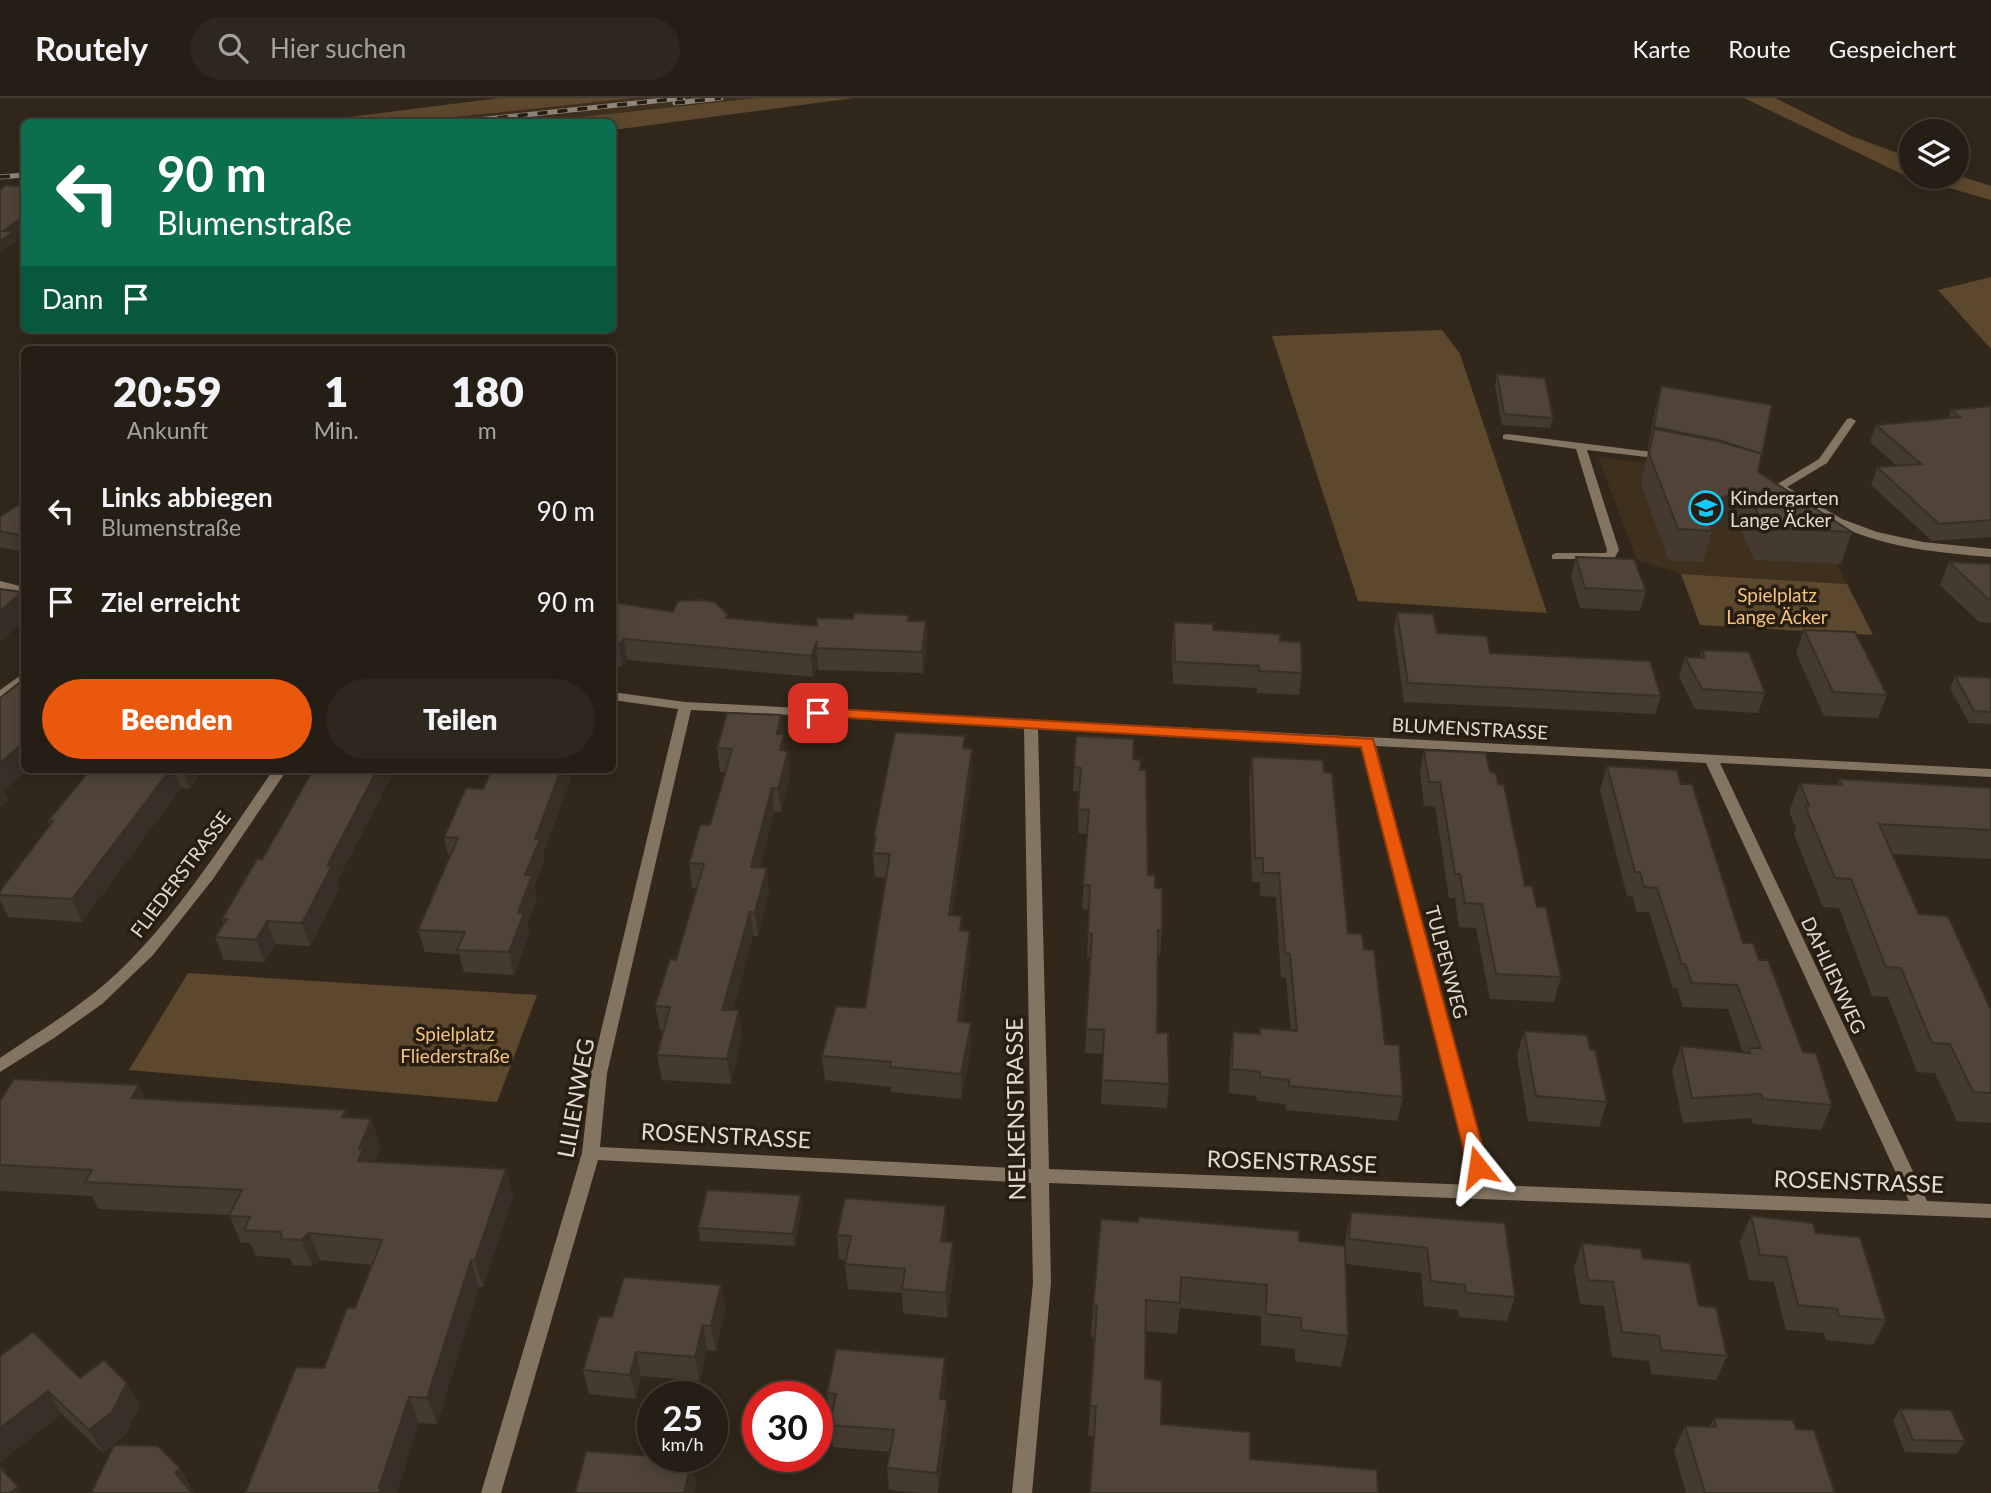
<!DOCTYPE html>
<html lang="de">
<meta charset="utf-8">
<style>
:root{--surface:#251e14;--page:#2d271d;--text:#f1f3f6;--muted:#a3a2a0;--line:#423c34;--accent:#ea580c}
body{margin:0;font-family:Lato,sans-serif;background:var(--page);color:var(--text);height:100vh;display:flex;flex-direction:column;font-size:26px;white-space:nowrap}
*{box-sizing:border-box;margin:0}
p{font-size:23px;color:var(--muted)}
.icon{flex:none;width:38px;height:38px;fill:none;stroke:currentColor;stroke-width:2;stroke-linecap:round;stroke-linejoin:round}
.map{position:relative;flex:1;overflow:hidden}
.details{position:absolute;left:21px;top:248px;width:595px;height:427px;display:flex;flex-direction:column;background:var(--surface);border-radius:10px;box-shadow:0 4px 18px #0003,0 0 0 2px var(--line)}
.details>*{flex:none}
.top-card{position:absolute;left:21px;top:21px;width:595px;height:214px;border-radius:10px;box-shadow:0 4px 18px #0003,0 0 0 2px var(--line);background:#0b6e4f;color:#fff;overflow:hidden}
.buttons{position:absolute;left:1899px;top:21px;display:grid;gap:14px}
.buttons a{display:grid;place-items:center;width:70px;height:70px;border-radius:50%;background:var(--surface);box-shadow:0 4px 18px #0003,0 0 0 2px var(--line);font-size:35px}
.speed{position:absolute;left:637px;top:1283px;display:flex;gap:14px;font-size:35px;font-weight:700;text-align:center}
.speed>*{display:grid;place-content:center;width:91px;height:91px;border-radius:50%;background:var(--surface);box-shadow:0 4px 18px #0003,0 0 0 2px var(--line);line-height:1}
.speed small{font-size:18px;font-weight:400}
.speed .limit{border:10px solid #d22;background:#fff;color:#111}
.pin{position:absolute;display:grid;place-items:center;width:60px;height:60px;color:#fff;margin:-30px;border-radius:14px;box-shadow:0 4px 10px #0006}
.me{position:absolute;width:77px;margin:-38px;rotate:345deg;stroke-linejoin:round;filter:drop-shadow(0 0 5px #0008)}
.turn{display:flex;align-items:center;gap:24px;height:147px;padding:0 21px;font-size:32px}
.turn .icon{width:91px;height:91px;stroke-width:2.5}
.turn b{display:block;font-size:49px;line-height:60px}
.then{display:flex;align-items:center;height:66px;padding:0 21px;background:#0003;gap:14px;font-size:26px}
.eta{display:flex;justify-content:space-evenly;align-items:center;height:119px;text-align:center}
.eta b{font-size:42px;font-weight:800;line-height:49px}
.cta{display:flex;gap:14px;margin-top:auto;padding:14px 21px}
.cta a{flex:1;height:80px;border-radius:42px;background:var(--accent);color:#fff;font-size:28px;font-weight:800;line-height:80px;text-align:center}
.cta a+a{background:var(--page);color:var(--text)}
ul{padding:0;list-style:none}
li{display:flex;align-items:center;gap:21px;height:91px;padding:0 21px}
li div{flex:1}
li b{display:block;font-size:26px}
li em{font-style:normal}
header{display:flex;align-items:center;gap:42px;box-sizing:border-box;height:98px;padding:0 35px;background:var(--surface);border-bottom:2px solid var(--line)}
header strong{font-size:33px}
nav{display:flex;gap:38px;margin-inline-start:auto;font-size:24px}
.search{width:490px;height:63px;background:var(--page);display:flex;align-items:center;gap:18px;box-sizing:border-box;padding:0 24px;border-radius:38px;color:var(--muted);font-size:26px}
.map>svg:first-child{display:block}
.built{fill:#3e301d}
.green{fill:#5c482d}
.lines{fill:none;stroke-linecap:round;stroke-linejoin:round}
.minor{fill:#847563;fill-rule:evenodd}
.rail-casing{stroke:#8f877d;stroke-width:5}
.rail{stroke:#271e11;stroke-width:3.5;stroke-dasharray:10;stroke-linecap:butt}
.wall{fill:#443a2f}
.shaded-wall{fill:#373026}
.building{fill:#4f4437;stroke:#373026;stroke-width:2}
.route{fill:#ea580c;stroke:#983908;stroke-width:2}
.labels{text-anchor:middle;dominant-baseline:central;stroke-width:7;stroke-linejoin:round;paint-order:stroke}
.poi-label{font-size:19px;fill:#e0dad2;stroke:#271e11;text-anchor:start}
.park-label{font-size:19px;fill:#f5c37f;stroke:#271e11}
.street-label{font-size:19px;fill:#e0dad2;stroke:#271e11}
.near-street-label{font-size:23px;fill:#e0dad2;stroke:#271e11}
</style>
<header>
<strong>Routely</strong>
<div class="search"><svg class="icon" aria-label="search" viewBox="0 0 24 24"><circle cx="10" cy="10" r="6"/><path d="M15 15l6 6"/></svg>Hier suchen</div>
<nav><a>Karte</a><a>Route</a><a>Gespeichert</a></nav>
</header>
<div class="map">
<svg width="1991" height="1395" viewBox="0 0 1991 1395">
<rect width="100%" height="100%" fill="#31281b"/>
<g class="built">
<path d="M 634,0 L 757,0 L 533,24 L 409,24 Z"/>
<path d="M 1598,359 L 1687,370 L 1832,429 L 1839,471 L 1847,486 L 1681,476 L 1637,462 Z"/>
</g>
<g class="green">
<path d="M 500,0 L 634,0 L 409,24 L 309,24 Z"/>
<path d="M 757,0 L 854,0 L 613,32 L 612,24 L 533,24 Z"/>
<path d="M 1744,0 L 1775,0 L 1851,38 L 1911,60 L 1911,79 L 1957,77 L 1991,88 L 1991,102 L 1904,77 Z"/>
<path d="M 1991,179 L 1991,251 L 1938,192 Z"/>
<path d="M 1442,232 L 1460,256 L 1547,515 L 1358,503 L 1272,238 Z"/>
<path d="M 1681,476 L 1847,486 L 1873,537 L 1700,527 Z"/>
<path d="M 188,875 L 537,897 L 497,1004 L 129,972 Z"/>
</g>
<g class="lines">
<g class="minor">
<path d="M 1851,320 L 1856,323 L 1827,365 L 1787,389 L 1842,421 L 1877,434 L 1923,444 L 1991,451 L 1991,459 C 1941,455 1888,450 1842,429 C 1819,419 1798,403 1776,391 L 1776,387 L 1819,361 L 1847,321 Z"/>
<path d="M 1507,336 L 1668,356 L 1668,360 L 1664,361 L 1587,352 L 1619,452 L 1614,461 L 1552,461 L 1552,457 L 1556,455 L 1606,455 L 1607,452 L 1576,351 L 1503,341 L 1503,337 Z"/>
<path d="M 0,483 L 24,489 L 24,497 L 0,491 Z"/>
<path d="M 24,575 L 24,585 L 5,602 L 0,603 L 0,592 Z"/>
<path d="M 612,594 L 685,604 L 1991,671 L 1991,679 L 1720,665 L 1927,1103 L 1991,1106 L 1991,1120 L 1049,1085 L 1051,1185 L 1032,1395 L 1012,1395 L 1033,1185 L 1031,1085 L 598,1062 L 501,1395 L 481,1395 L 582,1055 L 591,975 L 678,611 L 612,602 ZM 691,612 L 1024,629 L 1031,1071 L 600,1049 L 607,975 ZM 1038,630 L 1362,647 L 1474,1087 L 1049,1071 ZM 1376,648 L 1706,665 L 1909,1103 L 1492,1087 Z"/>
<path d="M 273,672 L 287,672 L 213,781 L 153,857 L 102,906 L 54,940 L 0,974 L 0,960 C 35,936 72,914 105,886 C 173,826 222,746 273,672 Z"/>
</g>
<defs>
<g id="rail">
<path d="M 675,5 L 721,0"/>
<path d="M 458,24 L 683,0"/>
<path d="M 0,79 L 24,77"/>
</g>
</defs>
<use href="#rail" class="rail-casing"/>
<use href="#rail" class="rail"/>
</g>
<g class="wall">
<path d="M 1497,276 L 1553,320 L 1550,330 L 1502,327 L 1495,287 Z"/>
<path d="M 1661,288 L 1758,374 L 1852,434 L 1841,466 L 1754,462 L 1736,421 L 1712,431 L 1712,433 L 1703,464 L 1669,463 L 1641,387 L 1649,349 L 1648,349 L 1656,307 Z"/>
<path d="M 1991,308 L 1991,439 L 1932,443 L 1871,387 L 1877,369 L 1897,368 L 1870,344 L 1876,327 L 1948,321 L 1951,312 Z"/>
<path d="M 24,403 L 24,454 L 0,449 L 0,419 Z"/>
<path d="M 1576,459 L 1646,493 L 1640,513 L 1580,510 L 1571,479 Z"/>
<path d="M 1949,464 L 1991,466 L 1991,525 L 1979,524 L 1940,487 Z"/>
<path d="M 612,504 L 673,514 L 728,517 L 728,520 L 817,528 L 853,521 L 909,517 L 910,523 L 926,523 L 927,545 L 923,575 L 818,572 L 818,566 L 813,579 L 627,562 L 622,569 L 612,567 Z"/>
<path d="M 1397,514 L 1437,535 L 1490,555 L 1661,598 L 1655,616 L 1404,604 L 1394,532 Z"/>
<path d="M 1174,524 L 1213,532 L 1280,543 L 1302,575 L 1299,597 L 1257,595 L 1257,590 L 1173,586 L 1172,546 Z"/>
<path d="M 1804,532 L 1887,597 L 1878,620 L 1824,618 L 1796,555 Z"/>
<path d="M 1702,552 L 1765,595 L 1758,615 L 1695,611 L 1679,579 L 1685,559 L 1699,560 Z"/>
<path d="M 1955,578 L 1991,580 L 1991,626 L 1969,625 L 1950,590 Z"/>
<path d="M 781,617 L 785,653 L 788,653 L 790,676 L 781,714 L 774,714 L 760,769 L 769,794 L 758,838 L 753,838 L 733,912 L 742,937 L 731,986 L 662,982 L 657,957 L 664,933 L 660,932 L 655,908 L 676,862 L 697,790 L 692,790 L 689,765 L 710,727 L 725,674 L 720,674 L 717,650 Z"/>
<path d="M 966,650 L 972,674 L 952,817 L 962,832 L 970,833 L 970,857 L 962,924 L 971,925 L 971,949 L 961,1001 L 891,994 L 891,989 L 825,982 L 822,958 L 865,910 L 886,780 L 875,779 L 873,755 L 874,749 L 874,738 Z"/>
<path d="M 1424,652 L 1490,674 L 1525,788 L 1537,809 L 1561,879 L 1554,904 L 1490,901 L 1476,830 L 1459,829 L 1455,800 L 1449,800 L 1435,708 L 1424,708 L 1420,675 Z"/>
<path d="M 1252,659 L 1348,835 L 1364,851 L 1385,946 L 1403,999 L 1397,1023 L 1286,1012 L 1285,1006 L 1257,1003 L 1256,998 L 1229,995 L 1230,958 L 1233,934 L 1259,936 L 1260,930 L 1291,933 L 1286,880 L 1281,879 L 1276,799 L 1260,798 L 1260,784 L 1252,784 L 1249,682 Z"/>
<path d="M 1133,661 L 1140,672 L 1148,777 L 1155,790 L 1162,832 L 1160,857 L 1158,857 L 1157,935 L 1169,986 L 1167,1010 L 1101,1006 L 1103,956 L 1085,955 L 1090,860 L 1087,860 L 1089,812 L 1082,811 L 1087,736 L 1078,735 L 1079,693 L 1073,693 L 1074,669 Z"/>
<path d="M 1607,668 L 1681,686 L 1743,845 L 1759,862 L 1803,954 L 1832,1007 L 1821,1032 L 1753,1026 L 1751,1020 L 1683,1025 L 1672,973 L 1681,948 L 1743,954 L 1728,911 L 1683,909 L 1677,890 L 1673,890 L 1649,814 L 1636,814 L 1633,799 L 1627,798 L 1600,692 Z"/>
<path d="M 90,672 L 203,672 L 190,691 L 181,690 L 82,824 L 8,819 L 0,802 L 0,793 L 50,727 L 48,723 Z"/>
<path d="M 492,672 L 574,672 L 543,756 L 544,763 L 534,789 L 537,800 L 527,827 L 529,837 L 514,877 L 464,874 L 459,856 L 425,854 L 418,832 L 449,760 L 444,739 L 483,691 Z"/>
<path d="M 1839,681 L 1991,690 L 1991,761 L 1892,756 L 1919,816 L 1991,912 L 1991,1025 L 1957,1023 L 1935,975 L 1917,974 L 1888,899 L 1872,898 L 1839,810 L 1823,809 L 1794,736 L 1796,731 L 1789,713 L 1800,685 L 1837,687 Z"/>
<path d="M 262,762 L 337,784 L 339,791 L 310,848 L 275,846 L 265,864 L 224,862 L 215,839 L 224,825 L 222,821 Z"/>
<path d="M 1524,933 L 1590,951 L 1607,1004 L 1599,1029 L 1528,1023 L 1517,957 Z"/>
<path d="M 145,1000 L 346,1012 L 348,1020 L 381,1048 L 374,1064 L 506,1071 L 513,1098 L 483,1189 L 479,1189 L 437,1326 L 419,1325 L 324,1270 L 355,1210 L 372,1167 L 320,1162 L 312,1168 L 293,1167 L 290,1160 L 256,1158 L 250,1145 L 241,1145 L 229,1117 L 99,1111 L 92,1098 L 0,1093 L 0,1003 Z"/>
<path d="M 801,1097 L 802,1109 L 795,1148 L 700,1143 L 698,1130 Z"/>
<path d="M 1351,1114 L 1505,1125 L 1515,1199 L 1507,1223 L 1459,1219 L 1458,1212 L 1424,1208 L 1421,1175 L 1346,1166 L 1348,1238 L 1341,1269 L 1295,1263 L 1295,1251 L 1261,1247 L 1261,1218 L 1180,1210 L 1177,1236 L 1146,1233 L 1145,1280 L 1161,1326 L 1250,1361 L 1378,1395 L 1088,1338 L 1095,1239 L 1091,1239 L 1093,1208 L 1101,1121 L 1299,1143 L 1345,1150 L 1346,1138 Z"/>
<path d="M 1751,1118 L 1816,1135 L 1886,1222 L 1873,1247 L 1826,1242 L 1824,1235 L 1786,1232 L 1774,1184 L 1749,1182 L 1740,1143 Z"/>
<path d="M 947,1133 L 945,1143 L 954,1169 L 947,1220 L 903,1215 L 902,1195 L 848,1191 L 845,1166 L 846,1162 L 839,1161 L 837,1137 Z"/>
<path d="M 1582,1145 L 1643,1160 L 1699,1208 L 1727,1258 L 1716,1282 L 1651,1276 L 1649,1263 L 1612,1259 L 1604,1208 L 1580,1206 L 1574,1170 Z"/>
<path d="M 721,1187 L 725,1211 L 716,1253 L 707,1252 L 700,1283 L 641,1278 L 636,1301 L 589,1296 L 583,1272 L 612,1219 Z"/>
<path d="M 0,1258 L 80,1280 L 127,1285 L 140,1307 L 125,1337 L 103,1355 L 62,1316 L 0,1364 Z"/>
<path d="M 946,1282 L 943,1302 L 947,1302 L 948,1324 L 938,1395 L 920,1395 L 889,1392 L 887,1370 L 890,1354 L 833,1349 L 830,1327 L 832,1318 L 830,1317 L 827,1295 Z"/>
<path d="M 1900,1311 L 1965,1343 L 1957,1356 L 1905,1354 L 1893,1323 Z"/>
<path d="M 1714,1320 L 1796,1331 L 1835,1395 L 1686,1395 L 1674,1352 L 1685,1328 L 1709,1329 Z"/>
</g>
<g class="shaded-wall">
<path d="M 24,118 L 24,130 L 16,136 L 18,143 L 0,155 L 0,143 L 3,133 Z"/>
<path d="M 1746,390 L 1736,421 L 1708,432 L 1703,407 Z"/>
<path d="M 22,494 L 24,500 L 24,523 L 0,544 L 0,513 Z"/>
<path d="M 926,523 L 927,545 L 923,575 L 922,554 Z"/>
<path d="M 624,541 L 627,562 L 622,569 L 619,547 Z"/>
<path d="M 817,543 L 818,566 L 813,579 L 811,558 Z"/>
<path d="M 781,617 L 786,660 L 788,653 L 790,676 L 781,714 L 778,691 L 777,636 Z"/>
<path d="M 24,644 L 24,672 L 28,672 L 4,693 L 8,702 L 0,709 L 0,665 Z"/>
<path d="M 972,651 L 972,674 L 949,841 L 949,817 Z"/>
<path d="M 170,672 L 174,672 L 181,690 L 82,824 L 72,801 Z"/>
<path d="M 183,672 L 203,672 L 190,691 Z"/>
<path d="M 377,672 L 395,672 L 337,784 L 339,791 L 310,848 L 302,825 L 327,768 Z"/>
<path d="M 561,672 L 574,672 L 543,756 L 544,763 L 534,789 L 537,800 L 527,827 L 529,837 L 514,877 L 509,854 L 525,777 L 535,741 Z"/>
<path d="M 772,690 L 774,714 L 754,793 L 751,769 Z"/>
<path d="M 767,770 L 769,794 L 758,838 L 755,814 Z"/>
<path d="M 750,814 L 753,838 L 726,937 L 722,912 Z"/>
<path d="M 267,823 L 275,846 L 265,864 L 256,842 Z"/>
<path d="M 970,833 L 970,857 L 959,948 L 958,923 Z"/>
<path d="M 739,912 L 742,937 L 731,986 L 727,961 Z"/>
<path d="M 971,925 L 971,949 L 961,1001 L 961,976 Z"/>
<path d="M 139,987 L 152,1014 L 132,1000 Z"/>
<path d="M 346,1012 L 355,1039 L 342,1019 Z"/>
<path d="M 371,1021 L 381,1048 L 371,1072 L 358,1063 L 359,1051 Z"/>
<path d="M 506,1071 L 513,1098 L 483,1189 L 475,1162 Z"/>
<path d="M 801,1097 L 802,1109 L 795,1148 L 793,1136 Z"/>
<path d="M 946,1108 L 947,1133 L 942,1167 L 941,1143 Z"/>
<path d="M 309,1135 L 320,1162 L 312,1168 L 301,1142 Z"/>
<path d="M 953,1144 L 954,1169 L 947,1220 L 946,1195 Z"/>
<path d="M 471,1162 L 479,1189 L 437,1326 L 427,1300 Z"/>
<path d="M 721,1187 L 725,1211 L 716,1253 L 711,1228 Z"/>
<path d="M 703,1227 L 707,1252 L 700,1283 L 695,1259 Z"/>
<path d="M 636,1254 L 641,1278 L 636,1301 L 630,1277 Z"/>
<path d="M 945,1260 L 946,1282 L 940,1323 L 940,1301 Z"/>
<path d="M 127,1285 L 140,1307 L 125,1337 L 103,1355 L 89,1332 Z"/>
<path d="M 48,1293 L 62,1316 L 0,1364 L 0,1330 Z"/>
<path d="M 409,1299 L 419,1325 L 397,1395 L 382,1395 L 379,1390 Z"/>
<path d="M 947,1302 L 948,1324 L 938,1395 L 937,1375 Z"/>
<path d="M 692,1361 L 697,1385 L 695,1395 L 684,1395 Z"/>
<path d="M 180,1370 L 194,1395 L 186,1395 L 175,1375 Z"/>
<path d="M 18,1389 L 22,1395 L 10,1395 Z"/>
</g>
<g class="building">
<path d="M 6,87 L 24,89 L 24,118 L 3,133 L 15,133 L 0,143 L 0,92 Z"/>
<path d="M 1497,276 L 1545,280 L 1553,320 L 1504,316 Z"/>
<path d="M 1661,288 L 1772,307 L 1762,356 L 1718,342 L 1654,329 Z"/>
<path d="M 1991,308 L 1991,422 L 1939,426 L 1877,369 L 1921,366 L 1876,327 L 1960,319 L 1951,312 Z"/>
<path d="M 1654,331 L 1718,343 L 1762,356 L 1758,374 L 1852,434 L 1765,430 L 1746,390 L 1703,407 L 1712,433 L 1678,431 L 1649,356 Z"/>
<path d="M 24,403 L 24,438 L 0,433 L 0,419 Z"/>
<path d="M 1576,459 L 1634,461 L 1646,493 L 1585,490 Z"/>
<path d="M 1949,464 L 1991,466 L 1991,501 L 1988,501 Z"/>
<path d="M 0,491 L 22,494 L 0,513 Z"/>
<path d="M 701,502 L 715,504 L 728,517 L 726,520 L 817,528 L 817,520 L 853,521 L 854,515 L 909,517 L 908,523 L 926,523 L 922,554 L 816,550 L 817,543 L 811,558 L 624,541 L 619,547 L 612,546 L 612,504 L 673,514 L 678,503 Z"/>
<path d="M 1397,514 L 1433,516 L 1437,535 L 1487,538 L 1490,555 L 1650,563 L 1661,598 L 1408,585 Z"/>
<path d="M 1174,524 L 1213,526 L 1213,532 L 1280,536 L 1280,543 L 1301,544 L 1302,575 L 1259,573 L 1259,568 L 1175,564 Z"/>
<path d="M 1804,532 L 1855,534 L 1887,597 L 1833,594 Z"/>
<path d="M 1702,552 L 1749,554 L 1765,595 L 1702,591 L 1685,559 L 1705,560 Z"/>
<path d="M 1955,578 L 1991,580 L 1991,614 L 1974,613 Z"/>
<path d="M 24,581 L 24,644 L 0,665 L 0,600 Z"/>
<path d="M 727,615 L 781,617 L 777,636 L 784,636 L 780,652 L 788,653 L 778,691 L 772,690 L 751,769 L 767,770 L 755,814 L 750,814 L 722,912 L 739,912 L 727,961 L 657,957 L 670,909 L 655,908 L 670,861 L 676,862 L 704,766 L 689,765 L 700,727 L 710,727 L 732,651 L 717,650 Z"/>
<path d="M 895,634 L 965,638 L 963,650 L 972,651 L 949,817 L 962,818 L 960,832 L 970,833 L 958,923 L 971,925 L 961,976 L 890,969 L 891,964 L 822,958 L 836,908 L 865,910 L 890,756 L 873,755 L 876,739 L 874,738 Z"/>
<path d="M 1076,638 L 1134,641 L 1133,661 L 1141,662 L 1140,672 L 1146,672 L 1148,777 L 1155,777 L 1155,790 L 1162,790 L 1162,832 L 1158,832 L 1157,935 L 1168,935 L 1169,986 L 1102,982 L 1104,932 L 1086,931 L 1092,836 L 1088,835 L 1090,787 L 1083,787 L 1089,712 L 1078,711 L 1081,670 L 1074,669 Z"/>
<path d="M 1424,652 L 1486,655 L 1490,674 L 1496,675 L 1498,686 L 1504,687 L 1525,788 L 1532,788 L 1537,809 L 1546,809 L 1561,879 L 1496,876 L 1482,806 L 1465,805 L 1460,776 L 1455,776 L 1440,684 L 1429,684 Z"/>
<path d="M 1252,659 L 1323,662 L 1324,674 L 1332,675 L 1348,835 L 1362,836 L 1364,851 L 1374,852 L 1385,946 L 1399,947 L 1403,999 L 1289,988 L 1289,982 L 1260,979 L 1260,974 L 1232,971 L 1233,934 L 1260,936 L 1260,930 L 1297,933 L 1290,856 L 1285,855 L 1279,775 L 1263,775 L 1263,760 L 1255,760 Z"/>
<path d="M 1607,668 L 1677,672 L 1681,686 L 1692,686 L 1743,845 L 1753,845 L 1759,862 L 1768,862 L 1803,954 L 1816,955 L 1832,1007 L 1763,1001 L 1761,996 L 1692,1000 L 1681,948 L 1750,955 L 1749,950 L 1761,950 L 1737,887 L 1692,885 L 1685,866 L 1682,866 L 1657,790 L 1644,789 L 1640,774 L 1635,774 Z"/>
<path d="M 90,672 L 170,672 L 72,801 L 0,797 L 0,793 L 53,723 L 48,723 Z"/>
<path d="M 313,672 L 377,672 L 327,768 L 332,768 L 302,825 L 267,823 L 256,842 L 215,839 L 227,821 L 222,821 L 257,761 L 262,762 Z"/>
<path d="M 492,672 L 561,672 L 535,741 L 540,741 L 525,777 L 532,777 L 518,815 L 524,815 L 509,854 L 457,852 L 465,834 L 418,832 L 458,740 L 444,739 L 466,690 L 483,691 Z"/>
<path d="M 1839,681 L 1991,690 L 1991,732 L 1879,726 L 1919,816 L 1948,818 L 1991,912 L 1991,995 L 1973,994 L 1950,946 L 1932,945 L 1901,870 L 1886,869 L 1851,781 L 1835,780 L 1805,708 L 1809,708 L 1800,685 L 1842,687 Z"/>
<path d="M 1524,933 L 1587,937 L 1590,951 L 1595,952 L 1607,1004 L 1536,998 Z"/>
<path d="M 14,981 L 139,987 L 132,1000 L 346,1012 L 342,1019 L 371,1021 L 359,1051 L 363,1051 L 358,1063 L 506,1071 L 475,1162 L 471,1162 L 427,1300 L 409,1299 L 379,1390 L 382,1395 L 245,1395 L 296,1269 L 324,1270 L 347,1210 L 355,1210 L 382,1142 L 309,1135 L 301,1142 L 282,1141 L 281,1134 L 244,1132 L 250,1119 L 229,1118 L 242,1092 L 85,1084 L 92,1072 L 0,1067 L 0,1003 Z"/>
<path d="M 707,1092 L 801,1097 L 793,1136 L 698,1130 Z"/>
<path d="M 845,1100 L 946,1108 L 941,1143 L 953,1144 L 946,1195 L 902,1191 L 905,1171 L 845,1166 L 851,1138 L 837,1137 Z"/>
<path d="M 1351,1114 L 1505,1125 L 1515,1199 L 1466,1195 L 1465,1187 L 1431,1183 L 1427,1150 L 1349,1141 Z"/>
<path d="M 1751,1118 L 1813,1125 L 1816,1135 L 1860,1139 L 1886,1222 L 1839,1218 L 1837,1211 L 1798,1207 L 1786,1159 L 1760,1157 Z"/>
<path d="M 1139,1119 L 1299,1133 L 1299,1143 L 1345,1148 L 1348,1238 L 1301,1232 L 1301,1220 L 1266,1216 L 1267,1187 L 1181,1179 L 1180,1205 L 1146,1202 L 1145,1280 L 1162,1283 L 1161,1326 L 1250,1334 L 1250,1361 L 1377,1372 L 1378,1395 L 1090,1395 L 1096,1308 L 1090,1308 L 1097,1208 L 1093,1208 L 1101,1121 L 1138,1124 Z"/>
<path d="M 1582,1145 L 1641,1151 L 1643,1160 L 1690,1165 L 1699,1208 L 1716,1209 L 1727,1258 L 1661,1252 L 1659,1238 L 1622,1234 L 1613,1184 L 1588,1182 Z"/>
<path d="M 624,1179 L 721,1187 L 711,1228 L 703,1227 L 695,1259 L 636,1254 L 630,1277 L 583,1272 L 599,1218 L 612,1219 Z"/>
<path d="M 33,1234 L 80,1280 L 104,1262 L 127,1285 L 112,1314 L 89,1332 L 48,1293 L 0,1330 L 0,1258 Z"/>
<path d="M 836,1251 L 945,1260 L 940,1301 L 947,1302 L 937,1375 L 887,1370 L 894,1332 L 830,1327 L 836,1296 L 827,1295 Z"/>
<path d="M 1900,1311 L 1951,1312 L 1965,1343 L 1913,1342 Z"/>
<path d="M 1714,1320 L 1793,1322 L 1796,1331 L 1814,1332 L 1835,1395 L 1705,1395 L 1685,1328 L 1716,1329 Z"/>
<path d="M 114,1347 L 158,1348 L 180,1370 L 175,1375 L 192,1395 L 91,1395 Z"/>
<path d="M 586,1353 L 692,1361 L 684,1395 L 575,1395 Z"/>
<path d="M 0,1369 L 18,1389 L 10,1395 L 0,1395 Z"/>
</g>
<path class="route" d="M 818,610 L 1373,641 L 1488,1069 L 1485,1074 L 1471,1074 L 1468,1069 L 1361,649 L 813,618 L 813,612 Z"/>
<defs>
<symbol id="school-ring" viewBox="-11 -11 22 22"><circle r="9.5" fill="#271e11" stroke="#14cafb" stroke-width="1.5"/><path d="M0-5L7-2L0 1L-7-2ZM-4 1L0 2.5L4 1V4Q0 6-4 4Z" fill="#14cafb"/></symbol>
</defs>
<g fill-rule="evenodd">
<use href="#school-ring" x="1687" y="391" width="38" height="38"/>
</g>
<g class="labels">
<g class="poi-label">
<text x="1730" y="399">Kindergarten<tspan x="1730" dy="22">Lange Äcker</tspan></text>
</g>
<g class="park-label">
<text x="1777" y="496">Spielplatz<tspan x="1777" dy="22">Lange Äcker</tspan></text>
<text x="455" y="935">Spielplatz<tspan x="455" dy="22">Fliederstraße</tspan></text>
</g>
<g class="street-label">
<text transform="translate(1470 630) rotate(3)">BLUMENSTRASSE</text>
<text transform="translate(180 776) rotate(-53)">FLIEDERSTRASSE</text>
<text transform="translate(1447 864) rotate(75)">TULPENWEG</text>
<text transform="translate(1834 877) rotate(65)">DAHLIENWEG</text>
</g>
<g class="near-street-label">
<text transform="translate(575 1000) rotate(-80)">LILIENWEG</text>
<text transform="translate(1015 1011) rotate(-91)">NELKENSTRASSE</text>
<text transform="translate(726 1037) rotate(3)">ROSENSTRASSE</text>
<text transform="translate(1292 1063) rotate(2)">ROSENSTRASSE</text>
<text transform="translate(1859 1083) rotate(2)">ROSENSTRASSE</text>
</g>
</g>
</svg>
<div class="buttons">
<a><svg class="icon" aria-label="layers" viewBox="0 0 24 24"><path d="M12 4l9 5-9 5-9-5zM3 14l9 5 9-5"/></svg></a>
</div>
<div class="speed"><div>25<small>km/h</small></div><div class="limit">30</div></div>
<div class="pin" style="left:818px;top:615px;background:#d93025"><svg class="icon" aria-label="arrive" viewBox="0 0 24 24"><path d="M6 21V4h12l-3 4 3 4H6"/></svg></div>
<svg class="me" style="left:1478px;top:1069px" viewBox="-20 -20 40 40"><path d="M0-17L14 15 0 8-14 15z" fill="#ea580c" stroke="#fff" stroke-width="4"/></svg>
<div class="top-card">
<div class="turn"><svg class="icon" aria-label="left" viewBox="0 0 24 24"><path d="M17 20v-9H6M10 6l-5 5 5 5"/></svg><div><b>90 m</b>Blumenstraße</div></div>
<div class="then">Dann<svg class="icon" aria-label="arrive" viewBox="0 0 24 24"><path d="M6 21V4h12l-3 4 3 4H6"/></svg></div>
</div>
<section class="details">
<div class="eta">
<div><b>20:59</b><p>Ankunft</p></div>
<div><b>1</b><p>Min.</p></div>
<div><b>180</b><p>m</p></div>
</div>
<ul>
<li><svg class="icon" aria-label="left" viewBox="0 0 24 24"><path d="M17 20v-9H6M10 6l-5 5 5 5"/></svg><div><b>Links abbiegen</b><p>Blumenstraße</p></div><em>90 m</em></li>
<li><svg class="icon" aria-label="arrive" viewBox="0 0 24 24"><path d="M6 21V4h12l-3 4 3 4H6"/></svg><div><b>Ziel erreicht</b></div><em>90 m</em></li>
</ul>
<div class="cta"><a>Beenden</a><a>Teilen</a></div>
</section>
</div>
